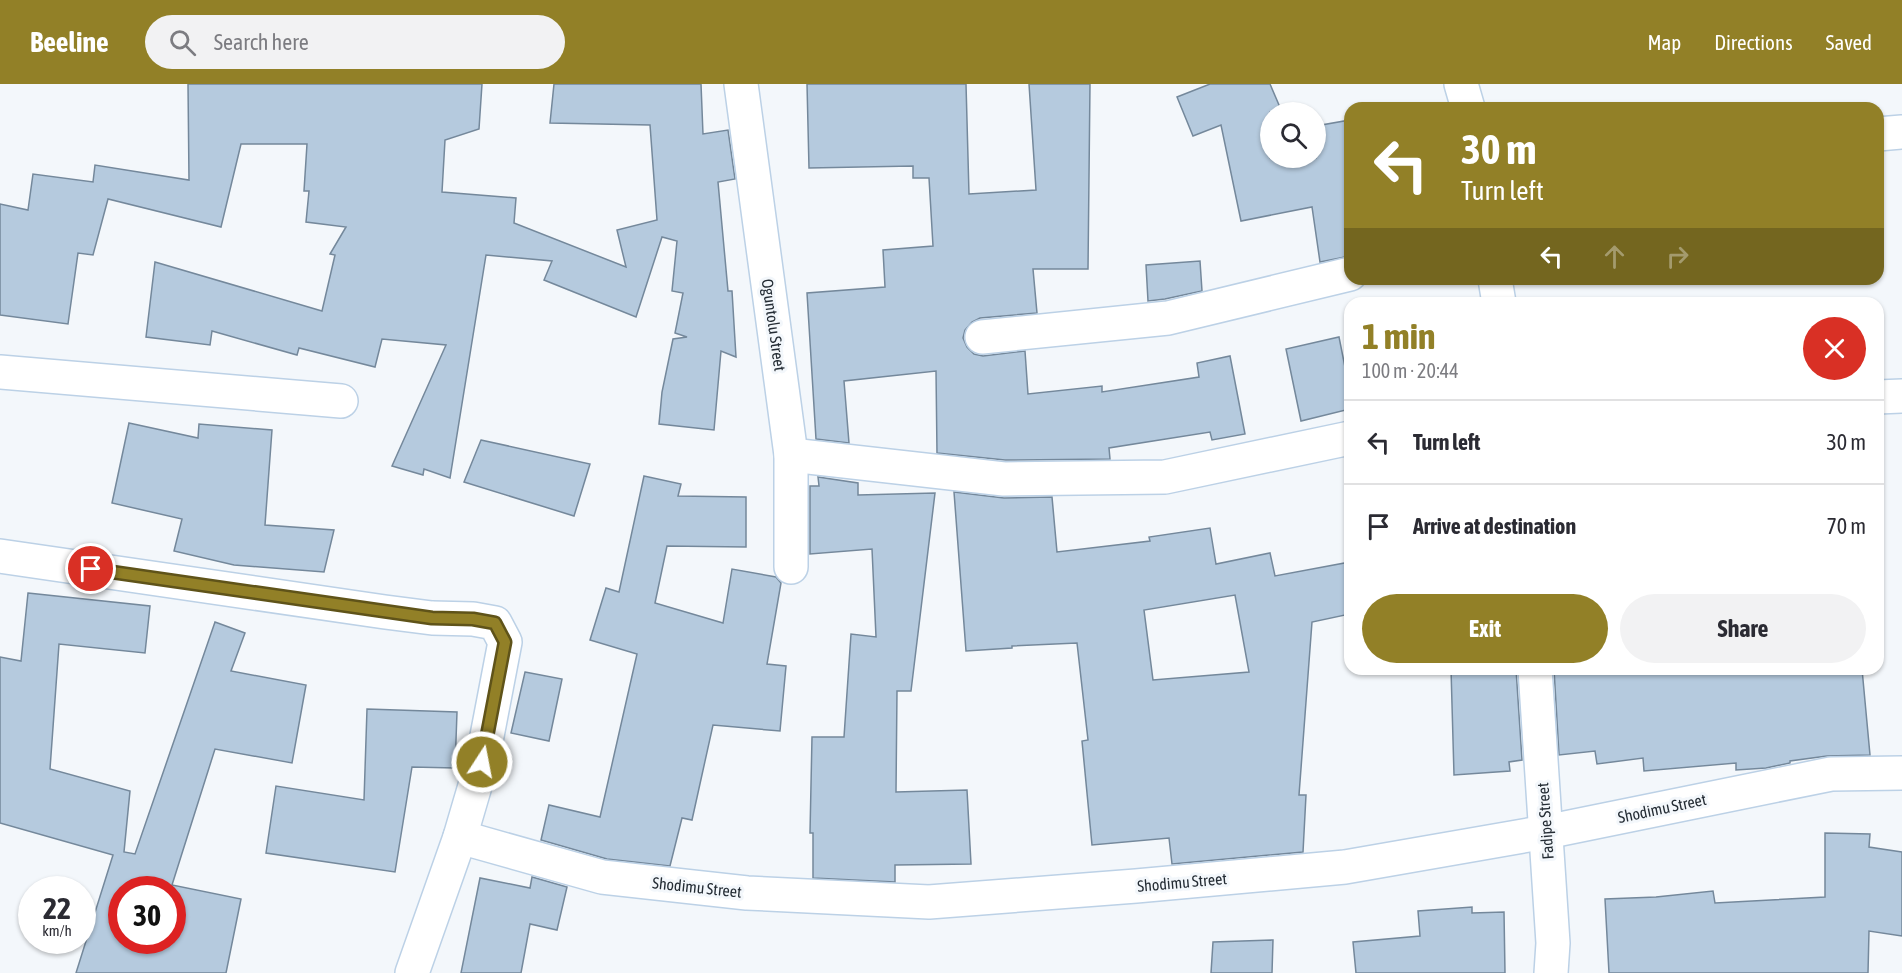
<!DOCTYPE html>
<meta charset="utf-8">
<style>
:root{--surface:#fff;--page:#f2f2f3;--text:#2b2b33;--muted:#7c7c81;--line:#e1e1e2;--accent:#928027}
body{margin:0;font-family:"Asap Condensed",sans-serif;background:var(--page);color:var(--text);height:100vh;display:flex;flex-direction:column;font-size:22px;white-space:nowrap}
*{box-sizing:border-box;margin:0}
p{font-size:20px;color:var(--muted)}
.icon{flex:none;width:33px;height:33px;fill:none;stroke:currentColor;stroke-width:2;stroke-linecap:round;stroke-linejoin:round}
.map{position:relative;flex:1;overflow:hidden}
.side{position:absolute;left:1344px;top:213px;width:540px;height:378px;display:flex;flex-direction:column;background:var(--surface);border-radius:18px;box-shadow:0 2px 4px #0004}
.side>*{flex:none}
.guide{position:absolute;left:1344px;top:18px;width:540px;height:183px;border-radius:18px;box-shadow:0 2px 4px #0004;background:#928027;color:#fff;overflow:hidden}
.controls{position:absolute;left:1260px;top:18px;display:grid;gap:12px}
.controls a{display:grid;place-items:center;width:66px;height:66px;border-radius:50%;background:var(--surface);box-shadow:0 2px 4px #0004;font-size:30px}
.speed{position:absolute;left:18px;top:792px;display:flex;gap:12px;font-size:30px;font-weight:700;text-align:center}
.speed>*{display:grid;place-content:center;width:78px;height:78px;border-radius:50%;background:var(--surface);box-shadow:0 2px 4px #0004;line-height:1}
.speed small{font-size:15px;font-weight:400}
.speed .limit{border:9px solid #d22;background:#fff;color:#111}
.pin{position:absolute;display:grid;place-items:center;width:51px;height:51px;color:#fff;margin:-26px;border:3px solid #fff;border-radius:50%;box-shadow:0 2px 6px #0007}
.me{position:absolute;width:66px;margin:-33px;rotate:11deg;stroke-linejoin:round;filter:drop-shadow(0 0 4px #0008)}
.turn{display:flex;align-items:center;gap:21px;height:126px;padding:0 18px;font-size:27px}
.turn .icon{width:78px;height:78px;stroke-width:2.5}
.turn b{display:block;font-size:42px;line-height:51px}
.lanes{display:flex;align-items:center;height:57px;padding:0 18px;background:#0003;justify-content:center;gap:30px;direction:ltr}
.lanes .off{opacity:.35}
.round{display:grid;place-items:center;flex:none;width:63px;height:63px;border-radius:32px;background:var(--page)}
.overview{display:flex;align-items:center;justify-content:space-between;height:102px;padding:0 18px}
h1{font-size:36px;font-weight:700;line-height:45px;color:var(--accent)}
.primary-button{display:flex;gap:12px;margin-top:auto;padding:12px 18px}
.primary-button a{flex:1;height:69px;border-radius:36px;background:var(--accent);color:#fff;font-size:24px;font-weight:700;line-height:69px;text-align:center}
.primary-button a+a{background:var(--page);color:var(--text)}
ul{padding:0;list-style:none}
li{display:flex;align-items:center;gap:18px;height:84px;padding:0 18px;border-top:2px solid var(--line)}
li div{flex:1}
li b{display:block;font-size:22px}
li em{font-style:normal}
header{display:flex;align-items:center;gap:36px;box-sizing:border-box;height:84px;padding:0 30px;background:var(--accent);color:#fff}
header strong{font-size:28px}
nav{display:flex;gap:33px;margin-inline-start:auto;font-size:21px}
.search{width:420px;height:54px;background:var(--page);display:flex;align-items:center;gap:15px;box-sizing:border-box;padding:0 21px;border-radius:33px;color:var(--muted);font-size:22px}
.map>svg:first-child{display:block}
.building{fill:#b5cade;stroke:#74889b;stroke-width:1.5;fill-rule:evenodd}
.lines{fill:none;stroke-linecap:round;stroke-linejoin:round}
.minor-casing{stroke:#bcd1e6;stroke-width:36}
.minor{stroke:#fff;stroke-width:33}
.route-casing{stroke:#5f5319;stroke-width:15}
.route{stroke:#928027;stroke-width:10}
.labels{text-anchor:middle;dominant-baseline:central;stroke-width:6;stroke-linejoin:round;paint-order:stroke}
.street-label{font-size:16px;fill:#242c34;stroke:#f3f7fb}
</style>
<header>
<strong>Beeline</strong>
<div class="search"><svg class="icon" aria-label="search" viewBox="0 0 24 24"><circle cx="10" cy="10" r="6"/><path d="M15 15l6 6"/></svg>Search here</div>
<nav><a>Map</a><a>Directions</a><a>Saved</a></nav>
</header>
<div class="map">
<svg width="1902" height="889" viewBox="0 0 1902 889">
<rect width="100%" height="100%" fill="#f3f7fb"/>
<g class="building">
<path d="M 188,0 L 482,0 L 479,45 L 445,56 L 442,108 L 516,114 L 514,139 L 626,183 L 617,146 L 657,136 L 650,41 L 550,39 L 554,0 L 701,0 L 703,50 L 728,46 L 735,95 L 718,98 L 728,207 L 732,207 L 736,273 L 721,267 L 714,346 L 659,340 L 662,308 L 673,255 L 687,253 L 675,249 L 683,209 L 672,207 L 677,157 L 662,153 L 636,233 L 544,196 L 552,177 L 486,171 L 450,394 L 424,385 L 423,391 L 392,382 L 446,261 L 382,255 L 375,283 L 299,264 L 297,271 L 212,247 L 210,261 L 146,253 L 155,178 L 322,227 L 335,171 L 330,170 L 346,143 L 306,138 L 309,107 L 304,107 L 307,60 L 241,60 L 221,143 L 108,115 L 93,171 L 78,169 L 68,240 L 0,231 L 0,120 L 28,126 L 33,90 L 93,98 L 95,81 L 189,96 Z"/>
<path d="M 807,0 L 966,0 L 969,110 L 1036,106 L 1029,0 L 1090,0 L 1088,185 L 1033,185 L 1037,229 L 980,234 L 972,238 L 965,246 L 963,254 L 967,263 L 974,270 L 983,272 L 1025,267 L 1028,310 L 1102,302 L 1102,308 L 1199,293 L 1197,279 L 1230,272 L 1245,350 L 1212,356 L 1210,348 L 1109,364 L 1110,375 L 1005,376 L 937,369 L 936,287 L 844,297 L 849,359 L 816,355 L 807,209 L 885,203 L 883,166 L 933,162 L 929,94 L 913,94 L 913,82 L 809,84 Z"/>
<path d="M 1210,0 L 1270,0 L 1282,28 L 1270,28 L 1270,74 L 1316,74 L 1316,42 L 1350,36 L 1350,172 L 1320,178 L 1312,123 L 1241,137 L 1221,41 L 1193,52 L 1177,13 Z"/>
<path d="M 1200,177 L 1202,207 L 1165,215 L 1148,217 L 1146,181 Z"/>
<path d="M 1339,253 L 1350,308 L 1350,325 L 1301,337 L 1286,265 Z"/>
<path d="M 129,339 L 198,354 L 199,340 L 272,346 L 265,441 L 334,446 L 324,488 L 234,481 L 174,467 L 182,435 L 112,419 Z"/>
<path d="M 481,356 L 590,380 L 574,432 L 464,398 Z"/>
<path d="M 644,392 L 681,400 L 678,412 L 746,413 L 746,463 L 667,462 L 655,519 L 723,539 L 732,485 L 776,493 L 781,499 L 767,580 L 786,582 L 780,647 L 713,641 L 692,736 L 682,734 L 670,782 L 607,775 L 541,756 L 549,721 L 600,733 L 637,570 L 590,556 L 606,504 L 619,508 Z"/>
<path d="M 818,393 L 858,399 L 858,411 L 935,409 L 911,607 L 897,607 L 896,708 L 967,706 L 971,780 L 895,781 L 895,798 L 813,794 L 813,749 L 810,749 L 812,653 L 844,653 L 851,550 L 876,553 L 872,465 L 810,470 L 810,402 L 819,402 Z"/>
<path d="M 954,408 L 1004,414 L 1052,413 L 1057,468 L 1150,457 L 1149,453 L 1210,444 L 1216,480 L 1270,469 L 1275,492 L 1350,478 L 1350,530 L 1312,538 L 1299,711 L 1306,711 L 1303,768 L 1172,780 L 1169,754 L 1092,761 L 1082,657 L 1088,656 L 1077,559 L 1012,562 L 1012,564 L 966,567 ZM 1235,511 L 1249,588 L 1153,596 L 1144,526 Z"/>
<path d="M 28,509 L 150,522 L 145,569 L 59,560 L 50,685 L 130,707 L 124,768 L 135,770 L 215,538 L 245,549 L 231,587 L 306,601 L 292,679 L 215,665 L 172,801 L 241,815 L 226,889 L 76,889 L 113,771 L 0,739 L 0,573 L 21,577 ZM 122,806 L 172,806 L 172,856 L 122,856 Z"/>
<path d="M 1451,585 L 1516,585 L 1522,676 L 1509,678 L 1510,687 L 1454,691 Z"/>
<path d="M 1554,585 L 1862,585 L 1870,671 L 1827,672 L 1790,677 L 1790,679 L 1766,684 L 1736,686 L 1736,679 L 1644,687 L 1643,674 L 1597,680 L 1595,667 L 1559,671 Z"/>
<path d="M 525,588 L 562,595 L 549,657 L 511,649 Z"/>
<path d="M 367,625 L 457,628 L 455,684 L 412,683 L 395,788 L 266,769 L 276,702 L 364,716 Z"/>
<path d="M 1825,749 L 1870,750 L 1869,763 L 1902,768 L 1902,852 L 1869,847 L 1868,889 L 1609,889 L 1605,815 L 1656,813 L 1713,807 L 1715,819 L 1825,813 Z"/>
<path d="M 532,793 L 567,803 L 557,846 L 530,840 L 521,889 L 461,889 L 480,794 L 530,804 Z"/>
<path d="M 1472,823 L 1472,829 L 1504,828 L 1505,889 L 1356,889 L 1353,858 L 1420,852 L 1418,827 Z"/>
<path d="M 1273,856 L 1272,889 L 1211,889 L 1213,858 Z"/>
</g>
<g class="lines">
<defs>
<g id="minor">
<path d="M 741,0 L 791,371 L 791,483"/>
<path d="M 1461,0 L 1468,24"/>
<path d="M 1878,50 L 1902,48"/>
<path d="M 1495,195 L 1499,219"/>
<path d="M 982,253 L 1168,234 L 1350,190"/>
<path d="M 0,288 L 341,317"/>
<path d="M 1878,313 L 1902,312"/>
<path d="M 791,371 L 1004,395 L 1165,393 L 1350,354"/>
<path d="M 0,472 L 385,528 L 432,534 L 473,535 L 495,539 L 505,558 L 482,678 L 460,753 L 412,889"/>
<path d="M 1535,585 L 1553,859 L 1551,889"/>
<path d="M 460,753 L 602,793 L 747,809 L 929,818 L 1136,802 L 1345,783 L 1546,748 L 1831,690 L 1902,689"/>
</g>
</defs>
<use href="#minor" class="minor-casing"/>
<use href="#minor" class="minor"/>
</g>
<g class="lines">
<defs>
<path id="route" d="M 91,485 L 432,534 L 473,535 L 495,539 L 505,558 L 482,678"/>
</defs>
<use href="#route" class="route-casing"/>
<use href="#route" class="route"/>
</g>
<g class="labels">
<g class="street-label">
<text transform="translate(774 241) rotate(82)">Oguntolu Street</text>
<text transform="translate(1662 724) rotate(-12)">Shodimu Street</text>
<text transform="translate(1545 737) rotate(-94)">Fadipe Street</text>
<text transform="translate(1182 798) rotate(-5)">Shodimu Street</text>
<text transform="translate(697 803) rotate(6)">Shodimu Street</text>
</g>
</g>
</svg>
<div class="controls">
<a><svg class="icon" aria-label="search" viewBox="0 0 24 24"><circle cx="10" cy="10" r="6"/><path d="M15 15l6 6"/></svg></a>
</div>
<div class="speed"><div>22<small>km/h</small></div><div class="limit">30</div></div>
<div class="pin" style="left:91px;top:485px;background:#d93025"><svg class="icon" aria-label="arrive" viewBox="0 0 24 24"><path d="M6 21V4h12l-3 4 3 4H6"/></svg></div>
<svg class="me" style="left:482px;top:678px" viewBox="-20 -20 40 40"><circle r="17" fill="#928027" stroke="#fff" stroke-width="3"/><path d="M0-11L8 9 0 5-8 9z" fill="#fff"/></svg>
<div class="guide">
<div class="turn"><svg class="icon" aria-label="left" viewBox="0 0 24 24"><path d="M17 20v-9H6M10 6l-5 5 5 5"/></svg><div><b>30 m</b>Turn left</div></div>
<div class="lanes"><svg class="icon" aria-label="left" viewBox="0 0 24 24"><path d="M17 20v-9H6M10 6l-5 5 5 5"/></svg><svg class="icon off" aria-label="ahead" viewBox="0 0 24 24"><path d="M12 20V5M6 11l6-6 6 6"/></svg><svg class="icon off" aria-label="right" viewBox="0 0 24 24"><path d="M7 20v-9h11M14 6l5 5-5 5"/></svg></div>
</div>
<section class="side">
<div class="overview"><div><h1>1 min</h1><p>100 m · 20:44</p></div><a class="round" style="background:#d93025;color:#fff"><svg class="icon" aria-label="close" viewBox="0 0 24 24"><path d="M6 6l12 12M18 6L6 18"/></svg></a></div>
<ul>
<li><svg class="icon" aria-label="left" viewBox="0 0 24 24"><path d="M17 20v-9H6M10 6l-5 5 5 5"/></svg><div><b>Turn left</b></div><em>30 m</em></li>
<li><svg class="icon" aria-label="arrive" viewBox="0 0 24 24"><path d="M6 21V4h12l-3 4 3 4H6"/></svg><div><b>Arrive at destination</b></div><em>70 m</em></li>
</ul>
<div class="primary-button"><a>Exit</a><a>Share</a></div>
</section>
</div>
